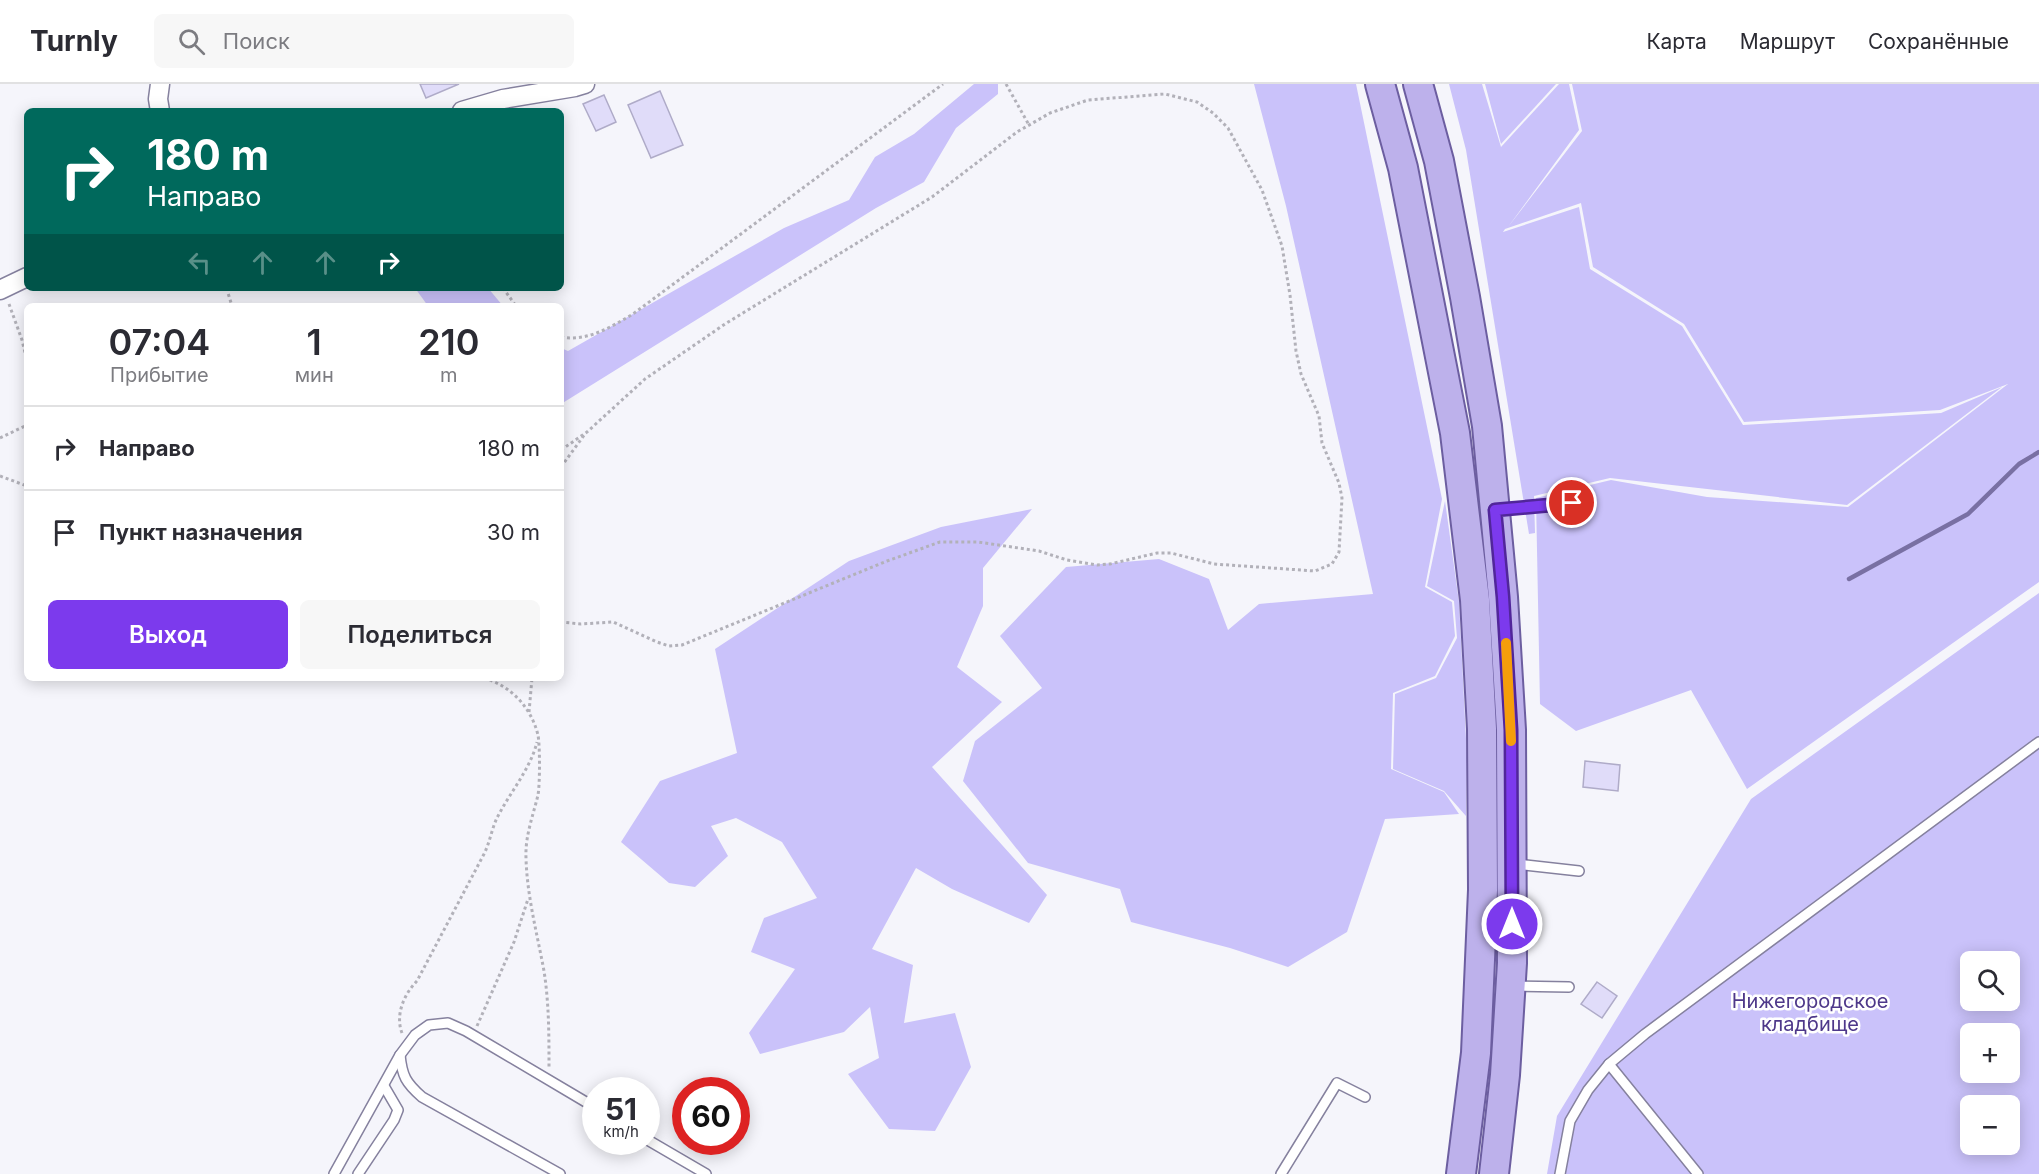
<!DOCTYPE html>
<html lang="ru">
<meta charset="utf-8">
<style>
:root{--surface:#fff;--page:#f7f7f7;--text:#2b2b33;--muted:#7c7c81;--line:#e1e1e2;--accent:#7c3aed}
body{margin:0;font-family:Inter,sans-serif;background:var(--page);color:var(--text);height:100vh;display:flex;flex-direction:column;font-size:22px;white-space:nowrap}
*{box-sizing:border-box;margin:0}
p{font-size:20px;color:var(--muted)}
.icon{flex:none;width:33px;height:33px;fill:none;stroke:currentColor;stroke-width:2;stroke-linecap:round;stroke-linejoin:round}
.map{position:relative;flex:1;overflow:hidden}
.details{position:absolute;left:24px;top:219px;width:540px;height:378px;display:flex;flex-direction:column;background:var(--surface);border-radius:9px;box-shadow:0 3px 15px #0003}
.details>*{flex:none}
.hud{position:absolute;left:24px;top:24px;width:540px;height:183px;border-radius:9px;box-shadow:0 3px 15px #0003;background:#00695c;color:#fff;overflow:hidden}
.controls{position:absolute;left:1960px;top:867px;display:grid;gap:12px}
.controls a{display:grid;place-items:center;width:60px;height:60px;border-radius:9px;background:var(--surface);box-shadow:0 3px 15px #0003;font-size:30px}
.speed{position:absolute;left:582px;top:993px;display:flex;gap:12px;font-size:30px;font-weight:700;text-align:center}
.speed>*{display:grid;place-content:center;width:78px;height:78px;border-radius:50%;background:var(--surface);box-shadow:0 3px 15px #0003;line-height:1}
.speed small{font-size:15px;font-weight:400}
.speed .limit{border:9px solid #d22;background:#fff;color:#111}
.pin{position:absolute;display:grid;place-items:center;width:51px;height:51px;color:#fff;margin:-26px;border:3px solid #fff;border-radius:50%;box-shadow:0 2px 6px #0007}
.me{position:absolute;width:66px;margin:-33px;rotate:0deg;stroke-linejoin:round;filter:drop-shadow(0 0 4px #0008)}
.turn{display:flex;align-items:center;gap:21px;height:126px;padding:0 24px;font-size:27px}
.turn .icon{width:78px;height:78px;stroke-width:2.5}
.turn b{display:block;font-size:42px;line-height:51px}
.lanes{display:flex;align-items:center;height:57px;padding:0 24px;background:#0003;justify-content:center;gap:30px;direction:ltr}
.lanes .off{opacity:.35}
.eta{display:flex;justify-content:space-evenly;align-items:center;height:102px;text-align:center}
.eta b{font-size:36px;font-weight:600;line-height:42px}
.button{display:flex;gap:12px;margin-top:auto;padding:12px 24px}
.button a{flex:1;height:69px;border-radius:9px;background:var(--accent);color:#fff;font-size:24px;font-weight:600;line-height:69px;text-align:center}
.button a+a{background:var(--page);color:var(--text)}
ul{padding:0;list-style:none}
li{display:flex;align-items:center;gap:18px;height:84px;padding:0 24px;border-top:2px solid var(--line)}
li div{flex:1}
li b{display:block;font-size:22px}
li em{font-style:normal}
header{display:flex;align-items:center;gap:36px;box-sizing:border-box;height:84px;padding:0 30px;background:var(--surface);border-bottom:2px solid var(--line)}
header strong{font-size:28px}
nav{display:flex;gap:33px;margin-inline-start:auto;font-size:21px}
.search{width:420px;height:54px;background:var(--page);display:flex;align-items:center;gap:15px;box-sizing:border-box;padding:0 21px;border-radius:9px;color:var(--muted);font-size:22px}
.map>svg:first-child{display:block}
.green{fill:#cac2fa;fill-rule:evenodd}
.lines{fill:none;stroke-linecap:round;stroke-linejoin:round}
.stream{stroke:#7970a3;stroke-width:4.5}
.building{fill:#e0dcf9;stroke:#afabc8;stroke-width:1.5}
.service-casing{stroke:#85819e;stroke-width:12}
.minor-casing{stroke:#85819e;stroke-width:21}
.primary-casing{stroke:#6c5ea0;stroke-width:32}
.path{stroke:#b2b1b9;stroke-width:3;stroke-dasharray:3 3;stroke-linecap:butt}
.service{stroke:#fff;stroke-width:9}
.minor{stroke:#fff;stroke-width:18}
.primary{stroke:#bdb1eb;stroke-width:28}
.route-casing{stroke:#51269a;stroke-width:15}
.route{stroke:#7c3aed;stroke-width:10}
.slow{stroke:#f59e0b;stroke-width:10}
.labels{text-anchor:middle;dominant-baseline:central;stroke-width:5;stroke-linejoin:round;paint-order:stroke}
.park-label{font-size:20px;fill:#4e388a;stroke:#fff}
</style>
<header>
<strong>Turnly</strong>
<div class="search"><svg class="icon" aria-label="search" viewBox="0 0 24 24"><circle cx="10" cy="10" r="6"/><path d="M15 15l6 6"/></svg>Поиск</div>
<nav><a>Карта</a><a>Маршрут</a><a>Сохранённые</a></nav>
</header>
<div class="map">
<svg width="2039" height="1090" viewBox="0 0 2039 1090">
<rect width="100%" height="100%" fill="#f5f5fb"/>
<g class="green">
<path d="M 974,0 L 998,0 L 998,10 L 956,44 L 924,98 L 876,124 L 561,320 L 561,264 L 568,267 L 784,144 L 849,116 L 875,73 L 914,50 Z"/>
<path d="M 1254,0 L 1356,0 L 1442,415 L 1425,503 L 1452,518 L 1455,552 L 1435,592 L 1393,609 L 1391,685 L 1444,708 L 1459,730 L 1385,735 L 1347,848 L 1288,883 L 1230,864 L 1131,838 L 1120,805 L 1028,779 L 963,697 L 975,657 L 1042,604 L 1000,552 L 1066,483 L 1159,475 L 1209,495 L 1228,546 L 1259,520 L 1373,510 L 1286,122 Z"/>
<path d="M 1449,0 L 1482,0 L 1501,63 L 1559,0 L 1569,0 L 1579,46 L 1508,143 L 1582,47 L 1572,0 L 2039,0 L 2039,498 L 1747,705 L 1691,606 L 1576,647 L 1540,620 L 1536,414 L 1611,396 L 1707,413 L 1848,423 L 2008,300 L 1940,326 L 1744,338 L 1684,240 L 1593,183 L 1581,119 L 1505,145 L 1503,148 L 1579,123 L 1590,185 L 1682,242 L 1743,341 L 1941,329 L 2002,303 L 1847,421 L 1610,394 L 1534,412 L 1535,449 L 1529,450 L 1466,66 Z"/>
<path d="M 1485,0 L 1556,0 L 1501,60 Z"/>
<path d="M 415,204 L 488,204 L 503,222 L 428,222 Z"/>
<path d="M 1445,417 L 1459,518 L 1467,674 L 1466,732 L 1444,707 L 1393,685 L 1395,610 L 1436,594 L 1457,554 L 1454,517 L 1427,502 Z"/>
<path d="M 1032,425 L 983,484 L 983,522 L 957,583 L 1002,618 L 932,683 L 1047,811 L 1029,839 L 952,805 L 916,784 L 872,865 L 913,881 L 904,939 L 955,929 L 971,983 L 935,1047 L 889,1045 L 848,990 L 879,974 L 870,923 L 844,948 L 760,970 L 749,949 L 795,885 L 751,868 L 764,834 L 817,814 L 782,758 L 736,734 L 711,742 L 728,772 L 695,803 L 669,799 L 621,758 L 660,697 L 737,669 L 715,565 L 849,477 L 941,443 Z"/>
<path d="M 2039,509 L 2039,1090 L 1547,1090 L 1557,1032 L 1751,715 ZM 1971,878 L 2010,878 L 2010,916 L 1971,916 ZM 1971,950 L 2010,950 L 2010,988 L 1971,988 ZM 1971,1022 L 2010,1022 L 2010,1060 L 1971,1060 Z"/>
</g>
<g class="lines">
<path class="stream" d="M 1849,495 L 1968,430 L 2019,380 L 2039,368"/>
</g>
<g class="building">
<path d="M 420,0 L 459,0 L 426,14 Z"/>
<path d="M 660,7 L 683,61 L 651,74 L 628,21 Z"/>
<path d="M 604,11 L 616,38 L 596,47 L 583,20 Z"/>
<path d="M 1585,677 L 1620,681 L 1618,707 L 1583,703 Z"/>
<path d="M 1597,898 L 1617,912 L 1602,934 L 1581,920 Z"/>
</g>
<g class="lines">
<defs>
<g id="service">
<path d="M 1497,426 L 1572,419"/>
<path d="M 1516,780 L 1579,787"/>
<path d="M 1515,902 L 1569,903"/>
<path d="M 400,971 C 402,992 406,999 422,1013 L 560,1090"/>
<path d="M 1609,980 L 1698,1090"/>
<path d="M 646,1055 L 706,1090"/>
<path d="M 334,1090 L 400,971 L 415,951 L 429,941 L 448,939 L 466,947 L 596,1024"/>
<path d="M 358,1090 L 394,1036 L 398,1026 L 384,1002"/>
<path d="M 1281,1090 L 1337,999 L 1365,1013"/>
<path d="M 1560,1090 L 1570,1037 L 1588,1006 L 1609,980 L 1645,950 L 2039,658"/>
</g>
<g id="minor">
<path d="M 160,0 L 158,15 L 160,27"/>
<path d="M 462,27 L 503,15 L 575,3 L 585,0"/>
<path d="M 0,206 L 27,193"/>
</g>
<g id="primary">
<path d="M 1380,0 L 1403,84 L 1455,349 L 1475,516 L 1482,645 L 1483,806 L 1476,969 L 1461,1090"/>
<path d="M 1418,0 L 1439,77 L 1465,213 L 1487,342 L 1503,513 L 1511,646 L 1512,879 L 1505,991 L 1494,1090"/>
</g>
</defs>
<use href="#service" class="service-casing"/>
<use href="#minor" class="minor-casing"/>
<use href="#primary" class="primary-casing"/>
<g class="path">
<path d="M 1006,0 L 1029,41"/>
<path d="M 228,204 L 228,209 L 232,222"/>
<path d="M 503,204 L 516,222"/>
<path d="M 9,220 L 22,256 L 27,277"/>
<path d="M 561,253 C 587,258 611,243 633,230 L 943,0"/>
<path d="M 0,354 L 27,341"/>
<path d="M 561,366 L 587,348 L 645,295 L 725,240 L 932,113 L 1017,48 L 1050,29 L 1088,16 L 1165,10 L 1197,18 L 1213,29 L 1228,44 L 1262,106 L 1282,162 L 1290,211 L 1296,267 L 1301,290 L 1319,332 L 1322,359 L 1339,399 L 1342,414 L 1339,468 L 1332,480 L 1315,487 L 1214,480 L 1171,469 L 1157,469 L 1110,480 L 1097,481 L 1067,476 L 1039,467 L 978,458 L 940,458 L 887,477 L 682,561 L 669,562 L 657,558 L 613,538 L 581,540 L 561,538"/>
<path d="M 561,383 L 585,350"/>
<path d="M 0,392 L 27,402"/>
<path d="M 484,594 C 511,602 531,623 538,651 C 540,662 540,700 538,711 C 533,732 525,752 526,774 C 527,812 537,849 544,887 C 549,919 549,951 549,983"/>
<path d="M 529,628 L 532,594"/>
<path d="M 477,942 L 514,858 L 528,815"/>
<path d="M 402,949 C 395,931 404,910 417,897 L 484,770 C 490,758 492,744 497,734 C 510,708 530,686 537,658"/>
</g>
<use href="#service" class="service"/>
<use href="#minor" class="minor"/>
<use href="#primary" class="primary"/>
</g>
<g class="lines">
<defs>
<path id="route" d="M 1512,840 L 1511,646 L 1503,513 L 1495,426 L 1572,419"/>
</defs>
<use href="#route" class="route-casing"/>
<use href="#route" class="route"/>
<path class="slow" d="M 1506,559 L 1511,657"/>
</g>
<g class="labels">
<g class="park-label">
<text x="1810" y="917">Нижегородское<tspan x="1810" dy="23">кладбище</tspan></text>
</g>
</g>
</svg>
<div class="controls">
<a><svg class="icon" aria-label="search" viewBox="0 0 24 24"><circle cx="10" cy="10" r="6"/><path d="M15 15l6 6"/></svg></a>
<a>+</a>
<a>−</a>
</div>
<div class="speed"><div>51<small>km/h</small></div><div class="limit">60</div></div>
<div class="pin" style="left:1572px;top:419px;background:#d93025"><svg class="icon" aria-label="arrive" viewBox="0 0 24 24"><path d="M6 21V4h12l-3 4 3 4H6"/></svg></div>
<svg class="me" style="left:1512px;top:840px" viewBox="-20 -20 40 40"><circle r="17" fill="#7c3aed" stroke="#fff" stroke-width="3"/><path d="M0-11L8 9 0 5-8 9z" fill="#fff"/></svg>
<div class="hud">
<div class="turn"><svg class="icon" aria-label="right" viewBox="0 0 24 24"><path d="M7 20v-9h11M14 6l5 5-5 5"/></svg><div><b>180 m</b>Направо</div></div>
<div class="lanes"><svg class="icon off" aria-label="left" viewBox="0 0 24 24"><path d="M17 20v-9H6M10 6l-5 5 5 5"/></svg><svg class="icon off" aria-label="ahead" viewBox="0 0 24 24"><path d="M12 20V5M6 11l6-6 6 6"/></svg><svg class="icon off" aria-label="ahead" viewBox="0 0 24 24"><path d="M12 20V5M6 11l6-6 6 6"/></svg><svg class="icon" aria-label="right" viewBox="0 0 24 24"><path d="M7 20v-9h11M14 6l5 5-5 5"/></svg></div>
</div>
<section class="details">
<div class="eta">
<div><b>07:04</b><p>Прибытие</p></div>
<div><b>1</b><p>мин</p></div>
<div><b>210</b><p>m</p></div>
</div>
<ul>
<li><svg class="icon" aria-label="right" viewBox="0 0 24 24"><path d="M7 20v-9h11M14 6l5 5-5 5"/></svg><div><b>Направо</b></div><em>180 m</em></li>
<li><svg class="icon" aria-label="arrive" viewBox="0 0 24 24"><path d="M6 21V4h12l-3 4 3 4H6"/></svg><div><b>Пункт назначения</b></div><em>30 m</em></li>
</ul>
<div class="button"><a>Выход</a><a>Поделиться</a></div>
</section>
</div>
